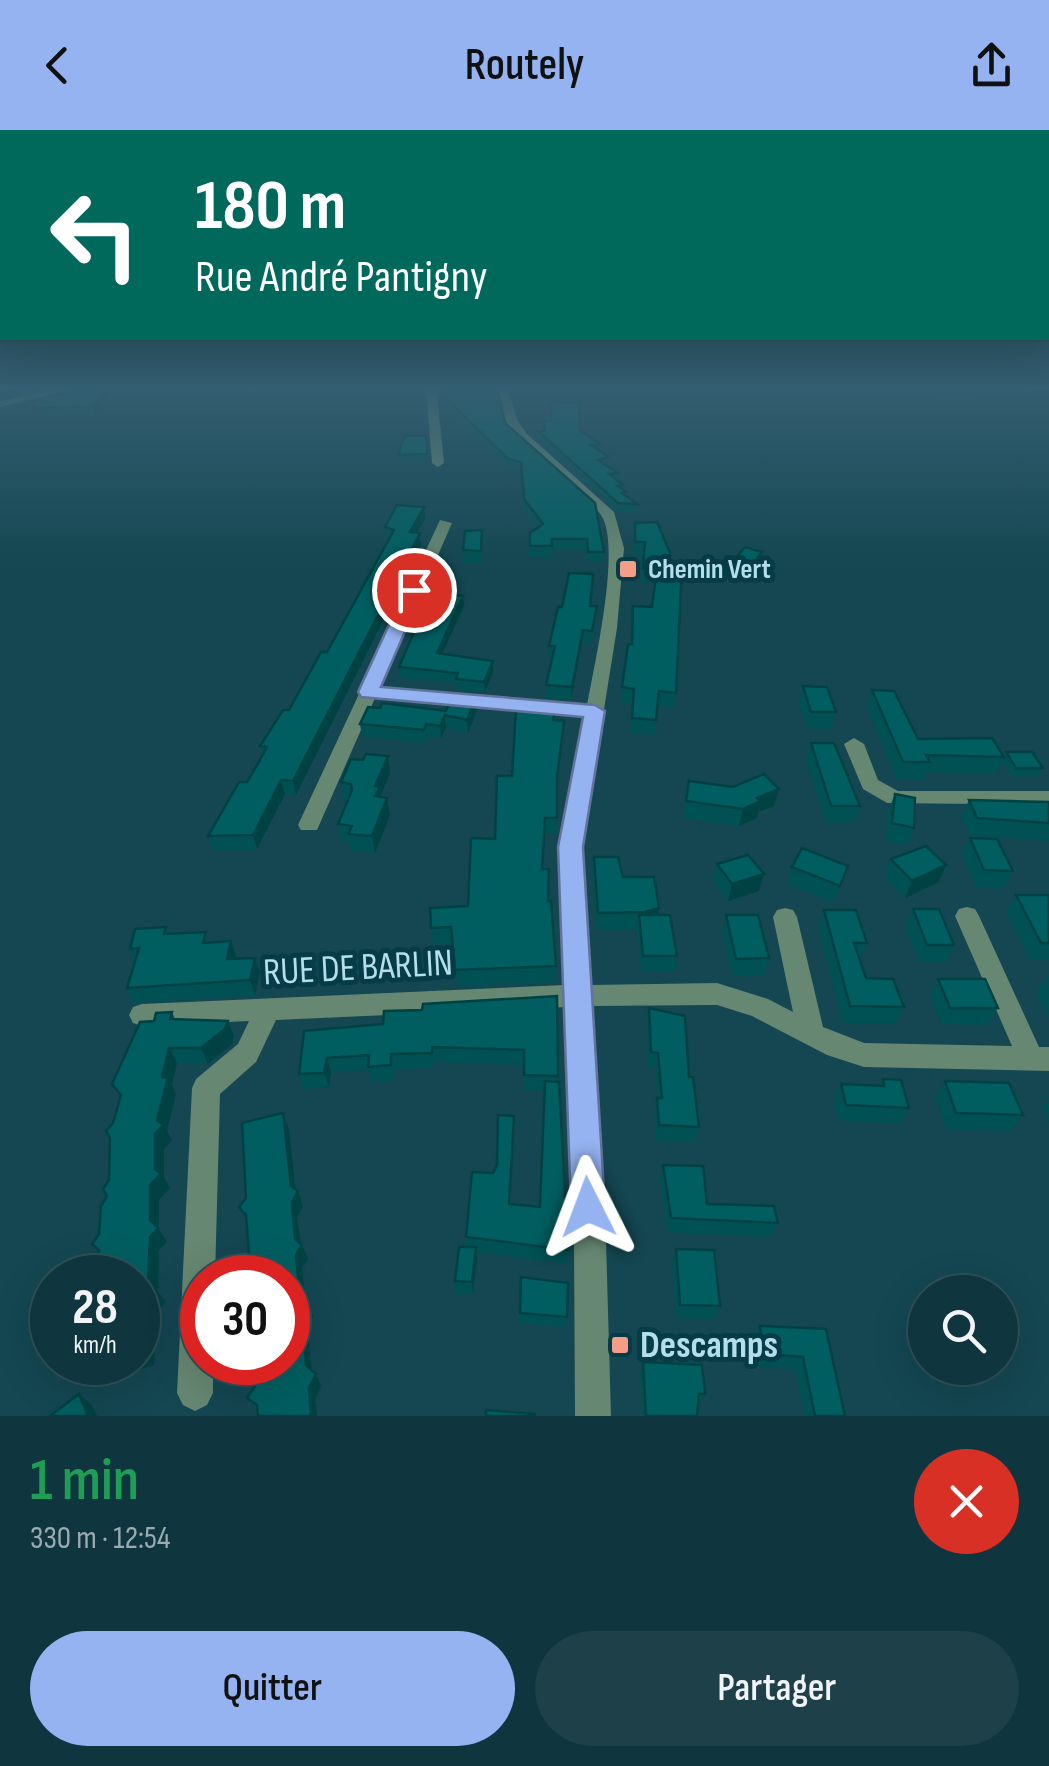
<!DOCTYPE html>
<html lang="fr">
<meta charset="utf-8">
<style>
:root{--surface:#0f353e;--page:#1d4049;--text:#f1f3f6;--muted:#9babb0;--line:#2f5058;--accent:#95b2f1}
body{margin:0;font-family:"Sofia Sans Condensed",sans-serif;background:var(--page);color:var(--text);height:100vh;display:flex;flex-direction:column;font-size:38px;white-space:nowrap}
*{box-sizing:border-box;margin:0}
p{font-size:32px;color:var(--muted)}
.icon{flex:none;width:55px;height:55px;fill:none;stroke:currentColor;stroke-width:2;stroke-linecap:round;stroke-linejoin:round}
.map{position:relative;height:1286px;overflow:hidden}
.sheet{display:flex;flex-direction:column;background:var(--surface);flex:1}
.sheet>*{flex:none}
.hud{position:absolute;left:0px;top:0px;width:1050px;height:210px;box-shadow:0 10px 40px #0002,0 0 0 2px var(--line);background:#00695c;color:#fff;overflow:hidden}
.fabs{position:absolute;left:908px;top:1145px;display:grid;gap:20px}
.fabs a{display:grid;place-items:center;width:110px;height:110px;border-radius:50%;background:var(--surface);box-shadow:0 10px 40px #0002,0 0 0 2px var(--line);font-size:50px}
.speed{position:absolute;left:30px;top:1125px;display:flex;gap:20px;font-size:50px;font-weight:700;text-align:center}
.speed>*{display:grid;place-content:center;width:130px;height:130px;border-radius:50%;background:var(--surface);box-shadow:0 10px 40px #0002,0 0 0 2px var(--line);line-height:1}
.speed small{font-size:25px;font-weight:400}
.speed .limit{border:15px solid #d22;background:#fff;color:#111}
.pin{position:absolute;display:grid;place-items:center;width:85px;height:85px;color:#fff;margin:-42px;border:5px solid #fff;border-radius:50%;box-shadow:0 2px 10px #0007}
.me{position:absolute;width:110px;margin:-55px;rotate:357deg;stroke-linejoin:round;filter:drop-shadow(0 0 8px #0008)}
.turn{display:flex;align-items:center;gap:35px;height:210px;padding:0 30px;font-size:45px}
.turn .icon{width:130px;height:130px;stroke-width:2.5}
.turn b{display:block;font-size:70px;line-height:85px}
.round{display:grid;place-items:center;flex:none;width:105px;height:105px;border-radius:52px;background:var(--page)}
.overview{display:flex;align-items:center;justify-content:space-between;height:170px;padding:0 30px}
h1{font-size:60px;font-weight:600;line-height:75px;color:#1e9e55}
.action{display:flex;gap:20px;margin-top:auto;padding:20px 30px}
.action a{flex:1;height:115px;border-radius:60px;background:var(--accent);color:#111;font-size:40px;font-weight:600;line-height:115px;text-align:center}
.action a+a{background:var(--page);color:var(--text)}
header{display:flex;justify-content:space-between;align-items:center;height:130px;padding:0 30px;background:var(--accent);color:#111;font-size:45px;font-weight:600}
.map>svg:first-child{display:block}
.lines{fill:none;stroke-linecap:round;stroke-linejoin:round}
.lane{stroke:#668772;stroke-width:6}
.street{fill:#668772;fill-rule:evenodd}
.wall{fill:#005153}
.shaded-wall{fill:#004243}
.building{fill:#005e60;stroke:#004243;stroke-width:2.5}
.route{fill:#95b2f1;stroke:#61749d;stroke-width:2.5}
.poi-dot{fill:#f49e87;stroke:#053c47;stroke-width:4}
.labels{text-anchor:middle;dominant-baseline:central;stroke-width:10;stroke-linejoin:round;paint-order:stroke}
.far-poi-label{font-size:28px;font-weight:bold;fill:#b4deea;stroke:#053c47;text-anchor:start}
.near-street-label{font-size:38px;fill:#b4deea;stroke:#053c47}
.near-poi-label{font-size:38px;font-weight:bold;fill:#b4deea;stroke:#053c47;text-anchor:start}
</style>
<header><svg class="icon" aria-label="back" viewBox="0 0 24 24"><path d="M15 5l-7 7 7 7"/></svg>Routely<svg class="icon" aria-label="share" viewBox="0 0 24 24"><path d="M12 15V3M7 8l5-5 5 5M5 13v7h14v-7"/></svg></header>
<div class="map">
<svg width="1049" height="1286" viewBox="0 0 1049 1286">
<rect width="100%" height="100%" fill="#144752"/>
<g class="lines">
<path class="lane" d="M 0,258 L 15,256"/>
<g class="street">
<path d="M 68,256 L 87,256 L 0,277 L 0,271 Z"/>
<path d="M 426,256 L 436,256 L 444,333 L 438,337 L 432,333 Z"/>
<path d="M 497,256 L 507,256 L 517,290 L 527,304 L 614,382 L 624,418 L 617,498 L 582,717 L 590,855 L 717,853 L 768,869 L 793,882 L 773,787 L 777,780 L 785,778 L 793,780 L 797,787 L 823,897 L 864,913 L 1012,916 L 955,786 L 959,779 L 967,777 L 975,779 L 979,786 L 1039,917 L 1049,917 L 1049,941 L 864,937 L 827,925 L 752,886 L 717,875 L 592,876 L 606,1110 L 611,1286 L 575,1286 L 574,1110 L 566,877 L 276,890 L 256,932 L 220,964 L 215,1148 L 202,1148 L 202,1232 L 213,1232 L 213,1263 L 207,1275 L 195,1281 L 183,1275 L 177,1263 L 192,958 L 196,949 L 238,914 L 249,891 L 142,896 L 133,893 L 129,885 L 133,877 L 142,874 L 565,855 L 560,717 L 584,586 L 375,568 L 317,700 L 301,700 L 298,695 L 440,390 L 452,393 L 380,557 L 587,575 C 594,536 622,415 601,385 C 576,350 528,331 507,293 C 501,283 499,267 497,256 Z"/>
<path d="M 854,608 L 864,614 L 878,650 L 898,661 L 1049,661 L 1049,675 L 887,673 L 863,659 L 844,614 Z"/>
</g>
</g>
<g class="wall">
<path d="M 95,256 L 177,256 L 176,258 L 114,260 L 95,283 L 38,285 L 35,278 Z"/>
<path d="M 440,256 L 505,293 L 604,422 L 603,432 L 587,432 L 586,419 L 552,419 L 552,427 L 530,427 L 530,403 L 538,397 L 524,379 L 521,341 L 509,338 L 441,272 Z"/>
<path d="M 930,256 L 978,256 L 979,258 L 977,265 L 938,265 Z"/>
<path d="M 580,300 L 600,314 L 599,321 L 608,335 L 607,335 L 618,343 L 617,350 L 626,362 L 626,366 L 637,374 L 636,382 L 618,382 L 539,309 L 539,302 Z"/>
<path d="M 426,305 L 428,330 L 399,332 L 398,325 Z"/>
<path d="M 424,377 L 425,389 L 418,402 L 420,403 L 421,415 L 296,665 L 285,664 L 257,719 L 213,721 L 208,706 L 247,652 L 263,625 L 260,616 L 289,580 L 327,522 L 389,410 L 387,409 L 385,397 Z"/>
<path d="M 635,393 L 670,434 L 676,563 L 674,578 L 658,576 L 654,605 L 630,602 L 632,573 L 621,572 L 622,557 L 631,514 L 633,476 L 652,477 L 655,453 L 641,452 L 644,426 L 633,425 Z"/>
<path d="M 483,414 L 481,434 L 463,434 L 463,420 Z"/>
<path d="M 762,422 L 759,437 L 747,452 L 729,447 L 732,432 Z"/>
<path d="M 463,466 L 464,476 L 442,524 L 493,531 L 493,542 L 485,562 L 457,560 L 456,553 L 400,548 L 399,537 L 439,468 Z"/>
<path d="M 591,476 L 596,488 L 591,513 L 582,512 L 571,570 L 546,568 L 546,555 L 552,528 L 548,528 L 549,516 Z"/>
<path d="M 803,556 L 836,582 L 831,599 L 807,598 L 799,573 Z"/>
<path d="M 872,560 L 918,609 L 1004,627 L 996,644 L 926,642 L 923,649 L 897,649 L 867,577 Z"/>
<path d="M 446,581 L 477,581 L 468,603 L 446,598 L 441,608 L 427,607 L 425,613 L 362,606 L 360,594 Z"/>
<path d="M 555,582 L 555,590 L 564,591 L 557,657 L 557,704 L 544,704 L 543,739 L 556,836 L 555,852 L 457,856 L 453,813 L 433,814 L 431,798 L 468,776 L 495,709 L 512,646 Z"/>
<path d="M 811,613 L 860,676 L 855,692 L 826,693 L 806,630 Z"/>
<path d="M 1006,622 L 1043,638 L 1038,646 L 1012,646 L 1002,631 Z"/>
<path d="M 390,643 L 381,665 L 381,667 L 387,668 L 390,685 L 375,723 L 351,721 L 349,712 L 341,711 L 338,694 L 348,670 L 344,669 L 341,652 Z"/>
<path d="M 689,651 L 733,657 L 779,659 L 774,676 L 758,682 L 757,688 L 739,696 L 683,688 Z"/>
<path d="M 895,664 L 914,698 L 907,715 L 886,710 L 888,681 Z"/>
<path d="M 969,670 L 1049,672 L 1049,711 L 970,705 L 961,687 Z"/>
<path d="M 970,708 L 1013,741 L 1004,758 L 976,757 L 962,725 Z"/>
<path d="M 594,727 L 623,747 L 659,778 L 658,785 L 677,826 L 674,842 L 641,842 L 637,799 L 596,800 L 592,744 Z"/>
<path d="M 891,729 L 939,752 L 905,768 L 884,746 Z"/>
<path d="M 717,734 L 759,761 L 728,771 L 713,751 Z"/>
<path d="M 848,736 L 834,773 L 787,754 L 792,737 Z"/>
<path d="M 1016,765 L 1049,767 L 1049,830 L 1030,830 L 1006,782 Z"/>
<path d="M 913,779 L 954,815 L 946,832 L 919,832 L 905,796 Z"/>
<path d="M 824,780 L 867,813 L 860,830 L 866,848 L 904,877 L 896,894 L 843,893 L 818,797 Z"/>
<path d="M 726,785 L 769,828 L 764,845 L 732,846 L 723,802 Z"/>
<path d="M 166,797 L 169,803 L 210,812 L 236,826 L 236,828 L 260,842 L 255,865 L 134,873 L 127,858 L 135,830 L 130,819 Z"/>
<path d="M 1047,846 L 1049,846 L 1049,890 L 1036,863 Z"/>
<path d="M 938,849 L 998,878 L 987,895 L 941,894 L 930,865 Z"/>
<path d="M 557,866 L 558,952 L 568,1120 L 567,1134 L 476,1122 L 473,1164 L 456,1163 L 455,1151 L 467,1117 L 466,1107 L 493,1043 L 514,1002 L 511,1074 L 540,1077 L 544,961 L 524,960 L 524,935 L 434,932 L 433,938 L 394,939 L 394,950 L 371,952 L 369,940 L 331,942 L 329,957 L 303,959 L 299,944 L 383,894 L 422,880 Z"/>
<path d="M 649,878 L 689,947 L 699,997 L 695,1012 L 656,1010 L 654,984 L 658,968 L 655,938 L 648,938 L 647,894 Z"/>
<path d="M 172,882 L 175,889 L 228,891 L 234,906 L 232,914 L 208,934 L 177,933 L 172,955 L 176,964 L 167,1001 L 172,1010 L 164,1019 L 164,1047 L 170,1058 L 159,1070 L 159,1099 L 167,1112 L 159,1120 L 158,1162 L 166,1172 L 156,1182 L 154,1235 L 103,1251 L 91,1240 L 98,1122 L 92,1114 L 99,1104 L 107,1066 L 113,993 L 120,968 L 112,954 L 154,891 Z"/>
<path d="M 883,949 L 909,978 L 900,994 L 838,990 L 834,970 L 841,954 L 880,955 Z"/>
<path d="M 945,951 L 1023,985 L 1011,1001 L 946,999 L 935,967 Z"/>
<path d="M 1049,968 L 1049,993 L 1042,977 Z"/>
<path d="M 289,999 L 295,1059 L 298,1061 L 303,1076 L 297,1087 L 300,1113 L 308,1129 L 302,1139 L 305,1172 L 313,1186 L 308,1197 L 312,1240 L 321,1256 L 315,1269 L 317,1286 L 258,1286 L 258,1280 L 247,1268 L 255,1256 L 250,1148 L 242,1133 L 249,1124 L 247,1092 L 239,1077 L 246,1068 Z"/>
<path d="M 663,1035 L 707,1074 L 778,1093 L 771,1107 L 668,1102 L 660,1050 Z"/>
<path d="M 676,1119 L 720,1176 L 714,1189 L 676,1188 L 672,1133 Z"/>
<path d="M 521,1147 L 568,1153 L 566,1197 L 520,1193 Z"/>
<path d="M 760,1196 L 826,1199 L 845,1286 L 805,1286 L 795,1239 L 757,1236 L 753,1209 Z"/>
<path d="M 643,1232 L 705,1264 L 700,1275 L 698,1275 L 697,1286 L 642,1286 L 640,1244 Z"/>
</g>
<g class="shaded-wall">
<path d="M 109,256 L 113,256 L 114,260 L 95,283 L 93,276 Z"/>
<path d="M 424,377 L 425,389 L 411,414 L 410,402 Z"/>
<path d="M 420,403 L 421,415 L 296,665 L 293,651 Z"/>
<path d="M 762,422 L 759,437 L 747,452 L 750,437 Z"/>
<path d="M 463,466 L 464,476 L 438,533 L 437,523 Z"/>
<path d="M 583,500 L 582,512 L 571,570 L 572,557 Z"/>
<path d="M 493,531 L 493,542 L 485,562 L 484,552 Z"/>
<path d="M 476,568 L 477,581 L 468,603 L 467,590 Z"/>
<path d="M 445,585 L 446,598 L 441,608 L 440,596 Z"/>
<path d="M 564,591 L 563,607 L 556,663 L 557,647 Z"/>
<path d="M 388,626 L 390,643 L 381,665 L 382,674 L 378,683 L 375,656 Z"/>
<path d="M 281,650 L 285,664 L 257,719 L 253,705 Z"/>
<path d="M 779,659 L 774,676 L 758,682 L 757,688 L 739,696 L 743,679 L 757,668 Z"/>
<path d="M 387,668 L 390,685 L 375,723 L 372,706 Z"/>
<path d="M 946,735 L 939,752 L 905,768 L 912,751 Z"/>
<path d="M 764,744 L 759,761 L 728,771 L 732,754 Z"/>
<path d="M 659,778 L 656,795 L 643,799 L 645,782 Z"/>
<path d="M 231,811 L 236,826 L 233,844 L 227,829 Z"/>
<path d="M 255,828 L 260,842 L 255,865 L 250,850 Z"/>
<path d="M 228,891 L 234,906 L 232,914 L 208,934 L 201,918 Z"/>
<path d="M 169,918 L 177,933 L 172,955 L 176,964 L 167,1001 L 172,1010 L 164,1019 L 164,1047 L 170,1058 L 159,1070 L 159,1099 L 167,1112 L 159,1120 L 158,1162 L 166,1172 L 156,1182 L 154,1235 L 103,1251 L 91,1240 L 115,1232 L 138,1232 L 148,1151 L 150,1055 L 155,1004 L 162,947 Z"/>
<path d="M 327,928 L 331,942 L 329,957 L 324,943 Z"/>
<path d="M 283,983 L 289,999 L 296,1064 L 298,1061 L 303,1076 L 297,1087 L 301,1117 L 302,1115 L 308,1129 L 302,1139 L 306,1176 L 307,1173 L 313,1186 L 308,1197 L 312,1247 L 306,1235 Z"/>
<path d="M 476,1117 L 477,1130 L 473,1164 L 472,1152 Z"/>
<path d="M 316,1244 L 321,1256 L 315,1269 L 317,1286 L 311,1286 L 309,1258 Z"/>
<path d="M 79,1264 L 92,1275 L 97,1286 L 88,1286 Z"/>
</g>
<g class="building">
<path d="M 95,256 L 109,256 L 93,276 L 35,278 L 34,271 Z"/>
<path d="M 440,256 L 497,256 L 505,293 L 595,373 L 604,422 L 588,422 L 587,409 L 552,409 L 552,416 L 530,416 L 530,403 L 543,394 L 524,369 L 521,332 L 508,329 L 441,263 Z"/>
<path d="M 939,256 L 978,256 L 979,258 L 940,257 Z"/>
<path d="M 551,273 L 579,273 L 580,300 L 600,314 L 591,315 L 609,327 L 598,330 L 618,343 L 609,344 L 623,355 L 618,356 L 626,362 L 622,363 L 637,374 L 618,373 L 539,302 L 544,301 L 544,291 L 551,291 Z"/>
<path d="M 426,305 L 428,324 L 398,325 L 404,306 Z"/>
<path d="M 397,375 L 424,377 L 410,402 L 420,403 L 293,651 L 281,650 L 253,705 L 208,706 L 239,652 L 247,652 L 256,637 L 267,617 L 260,616 L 283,580 L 289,580 L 321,522 L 327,522 L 394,400 L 385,397 Z"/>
<path d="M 657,392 L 670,423 L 670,434 L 682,435 L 676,563 L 659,561 L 656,590 L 632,588 L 634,559 L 622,557 L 628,515 L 632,514 L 633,476 L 652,477 L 657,439 L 643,438 L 645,412 L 635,412 L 635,393 Z"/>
<path d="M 482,400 L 481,421 L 463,420 L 465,401 Z"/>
<path d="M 745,417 L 762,422 L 750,437 L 732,432 Z"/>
<path d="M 569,443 L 593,444 L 590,476 L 597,476 L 592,501 L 583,500 L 572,557 L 546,555 L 555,516 L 549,516 L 558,477 L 562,477 Z"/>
<path d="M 440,464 L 463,466 L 437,523 L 493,531 L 484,552 L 456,549 L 458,543 L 399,537 L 429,467 L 439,468 Z"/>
<path d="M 803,556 L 827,557 L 836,582 L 811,582 Z"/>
<path d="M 872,560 L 894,561 L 918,609 L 992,608 L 1004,627 L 926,625 L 930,632 L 903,632 Z"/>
<path d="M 452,566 L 476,568 L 467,590 L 445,585 L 440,596 L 426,594 L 424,600 L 360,594 L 368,577 L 380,578 L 382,573 L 446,581 Z"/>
<path d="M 516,578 L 555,582 L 553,590 L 564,591 L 557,647 L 557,688 L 545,688 L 542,739 L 549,739 L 548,771 L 551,771 L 556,836 L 455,840 L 451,797 L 431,798 L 430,778 L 468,776 L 471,708 L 495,709 L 497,646 L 512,646 Z"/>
<path d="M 811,613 L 834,613 L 860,676 L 831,676 Z"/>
<path d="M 1006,622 L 1032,622 L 1043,638 L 1016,638 Z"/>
<path d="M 366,624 L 388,626 L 375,656 L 380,657 L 375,666 L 387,668 L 372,706 L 348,704 L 352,696 L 338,694 L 352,660 L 351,654 L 341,652 L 351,629 L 363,630 Z"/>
<path d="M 764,644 L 779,659 L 757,668 L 761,671 L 743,679 L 686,671 L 689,651 L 733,657 Z"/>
<path d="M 895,664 L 915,668 L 914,698 L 892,693 Z"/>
<path d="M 969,670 L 1049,672 L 1049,693 L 977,688 Z"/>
<path d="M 970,708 L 997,709 L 1013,741 L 984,740 Z"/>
<path d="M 926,716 L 946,735 L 912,751 L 891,729 Z"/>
<path d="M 802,718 L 848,736 L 840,756 L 792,737 Z"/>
<path d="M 748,725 L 764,744 L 732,754 L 717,734 Z"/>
<path d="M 594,727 L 618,727 L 623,747 L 654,747 L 659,778 L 645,782 L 598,783 Z"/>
<path d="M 1016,765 L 1048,765 L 1049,767 L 1049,813 L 1041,813 Z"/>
<path d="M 913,779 L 939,779 L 954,815 L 927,815 Z"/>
<path d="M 824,780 L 856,780 L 867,813 L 854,813 L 866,848 L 893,849 L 904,877 L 850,876 Z"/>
<path d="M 639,785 L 670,785 L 677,826 L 643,826 Z"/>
<path d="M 726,785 L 758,785 L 769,828 L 736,829 Z"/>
<path d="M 166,797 L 164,804 L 206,802 L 203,813 L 231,811 L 227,829 L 255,828 L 250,850 L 127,858 L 139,818 L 130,819 L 135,799 Z"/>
<path d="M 938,849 L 985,849 L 998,878 L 950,878 Z"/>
<path d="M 557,866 L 558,946 L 524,945 L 524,920 L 432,917 L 432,923 L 391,924 L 391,935 L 368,937 L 369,925 L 327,928 L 324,943 L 299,944 L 304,901 L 383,894 L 384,881 L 422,880 L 423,874 Z"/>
<path d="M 649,878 L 685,886 L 689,947 L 693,947 L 699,997 L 659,995 L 657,968 L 662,968 L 658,923 L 651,922 Z"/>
<path d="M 172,882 L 170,889 L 228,891 L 225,899 L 201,918 L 169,918 L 162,947 L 168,948 L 157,990 L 163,995 L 155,1004 L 155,1039 L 161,1044 L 150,1055 L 150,1090 L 158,1098 L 150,1107 L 148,1151 L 156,1160 L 146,1170 L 144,1224 L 138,1226 L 138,1148 L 97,1148 L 99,1120 L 92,1114 L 99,1104 L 101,1076 L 107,1066 L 103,1059 L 109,1050 L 110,1008 L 106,1001 L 113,993 L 121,965 L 112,954 L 140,892 L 154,891 L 156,883 Z"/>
<path d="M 883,949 L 901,950 L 909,978 L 846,975 L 841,954 L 884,956 Z"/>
<path d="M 545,951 L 559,952 L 568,1120 L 466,1107 L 472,1042 L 493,1043 L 497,1035 L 498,985 L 514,986 L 509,1074 L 540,1077 Z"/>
<path d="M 945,951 L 1009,953 L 1023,985 L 956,983 Z"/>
<path d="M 283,983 L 291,1056 L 298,1061 L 292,1072 L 295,1109 L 302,1115 L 296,1125 L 300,1169 L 307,1173 L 302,1184 L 306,1235 L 316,1244 L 309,1258 L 311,1286 L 258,1286 L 257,1275 L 247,1268 L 255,1256 L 254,1232 L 288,1232 L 288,1148 L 250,1148 L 250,1139 L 242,1133 L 249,1124 L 246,1085 L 239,1077 L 246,1068 L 242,993 Z"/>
<path d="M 663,1035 L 703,1036 L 707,1074 L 774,1076 L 778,1093 L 671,1088 Z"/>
<path d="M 459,1117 L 476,1117 L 472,1152 L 455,1151 Z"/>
<path d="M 676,1119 L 714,1120 L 720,1176 L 680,1175 Z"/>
<path d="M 521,1147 L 568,1153 L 567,1187 L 520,1183 Z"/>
<path d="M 760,1196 L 826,1199 L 845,1286 L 815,1286 L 803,1227 L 764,1224 Z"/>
<path d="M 91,1232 L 115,1232 L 91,1240 Z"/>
<path d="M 643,1232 L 702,1235 L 705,1264 L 699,1264 L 697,1286 L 646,1286 Z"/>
<path d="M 79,1264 L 88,1286 L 50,1286 Z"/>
<path d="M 486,1280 L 535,1284 L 535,1286 L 486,1286 Z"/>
</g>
<linearGradient id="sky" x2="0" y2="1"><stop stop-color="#0b272d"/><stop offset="0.59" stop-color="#345e71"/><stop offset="1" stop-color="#345e71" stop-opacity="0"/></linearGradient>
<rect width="1049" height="436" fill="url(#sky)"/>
<path class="route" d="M 414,455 L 423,460 L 381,557 L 595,575 L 605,581 L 583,717 L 605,1077 L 600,1089 L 588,1094 L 576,1089 L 571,1077 L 558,717 L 583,587 L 361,567 L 358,562 L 405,460 Z"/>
<g class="poi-dot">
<rect x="618" y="429" width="20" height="20" rx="5"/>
<rect x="610" y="1205" width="20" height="20" rx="5"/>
</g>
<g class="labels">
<g class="far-poi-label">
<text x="648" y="439">Chemin Vert</text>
</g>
<g class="near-street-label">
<text transform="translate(358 838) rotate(-3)">RUE DE BARLIN</text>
</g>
<g class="near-poi-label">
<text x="640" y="1215">Descamps</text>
</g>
</g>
</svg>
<div class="fabs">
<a><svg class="icon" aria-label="search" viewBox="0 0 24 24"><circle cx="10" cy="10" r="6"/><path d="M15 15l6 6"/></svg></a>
</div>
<div class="speed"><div>28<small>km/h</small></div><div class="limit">30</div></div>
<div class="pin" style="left:414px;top:460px;background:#d93025"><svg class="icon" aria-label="arrive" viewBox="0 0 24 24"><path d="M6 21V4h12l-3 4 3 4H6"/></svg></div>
<svg class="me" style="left:588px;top:1077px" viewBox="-20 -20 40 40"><path d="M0-17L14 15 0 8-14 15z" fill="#95b2f1" stroke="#fff" stroke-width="4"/></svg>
<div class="hud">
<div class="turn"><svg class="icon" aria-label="left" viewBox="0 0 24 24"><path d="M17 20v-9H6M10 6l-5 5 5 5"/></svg><div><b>180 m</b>Rue André Pantigny</div></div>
</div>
</div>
<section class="sheet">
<div class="overview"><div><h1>1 min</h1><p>330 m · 12:54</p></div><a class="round" style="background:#d93025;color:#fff"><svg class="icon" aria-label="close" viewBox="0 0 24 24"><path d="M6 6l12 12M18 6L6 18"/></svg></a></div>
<div class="action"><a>Quitter</a><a>Partager</a></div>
</section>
